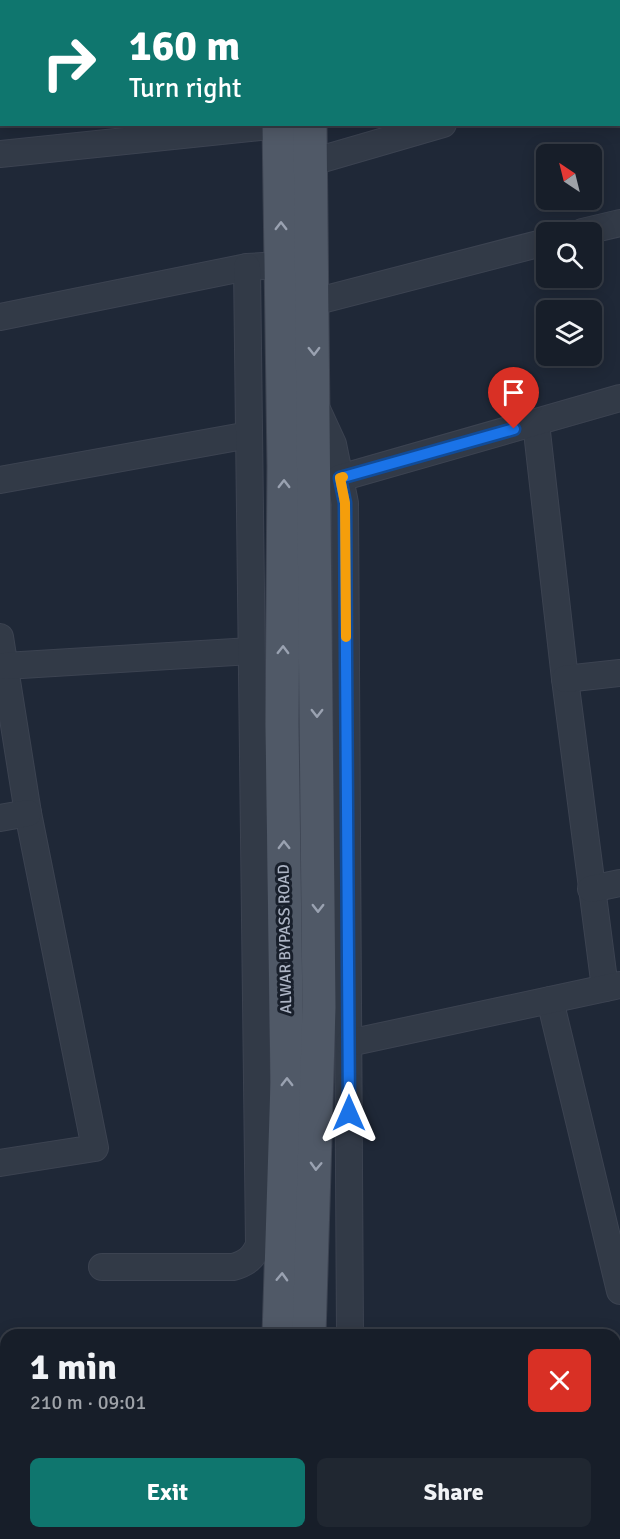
<!DOCTYPE html>
<meta charset="utf-8">
<style>
:root{--surface:#171e29;--page:#202731;--text:#f1f3f6;--muted:#9ea2a8;--line:#363c46;--accent:#0f766e}
body{margin:0;font-family:Signika,sans-serif;background:var(--page);color:var(--text);height:100vh;display:flex;flex-direction:column;font-size:22px;white-space:nowrap}
*{box-sizing:border-box;margin:0}
p{font-size:20px;color:var(--muted)}
.icon{flex:none;width:33px;height:33px;fill:none;stroke:currentColor;stroke-width:2;stroke-linecap:round;stroke-linejoin:round}
.map{position:relative;flex:1;overflow:hidden}
.drawer{position:absolute;left:0px;top:1329px;width:621px;height:210px;display:flex;flex-direction:column;background:var(--surface);border-radius:18px 18px 0 0;box-shadow:0 3px 15px #0003,0 0 0 2px var(--line)}
.drawer>*{flex:none}
.top-card{position:absolute;left:0px;top:0px;width:621px;height:126px;box-shadow:0 3px 15px #0003,0 0 0 2px var(--line);background:#0f766e;color:#fff;overflow:hidden}
.needle{width:39px;rotate:325deg}
.tools{position:absolute;left:536px;top:144px;display:grid;gap:12px}
.tools a{display:grid;place-items:center;width:66px;height:66px;border-radius:9px;background:var(--surface);box-shadow:0 3px 15px #0003,0 0 0 2px var(--line);font-size:30px}
.pin{position:absolute;display:grid;place-items:center;width:51px;height:51px;color:#fff;margin:-62px -26px;border-radius:50% 50% 50% 0;rotate:-45deg;box-shadow:0 0 6px #0007}
.pin .icon{rotate:45deg}
.me{position:absolute;width:66px;margin:-33px;rotate:0deg;stroke-linejoin:round;filter:drop-shadow(0 0 4px #0008)}
.turn{display:flex;align-items:center;gap:21px;height:126px;padding:0 30px;font-size:27px}
.turn .icon{width:78px;height:78px;stroke-width:2.5}
.turn b{display:block;font-size:42px;line-height:51px}
.round{display:grid;place-items:center;flex:none;width:63px;height:63px;border-radius:9px;background:var(--page)}
.summary{display:flex;align-items:center;justify-content:space-between;height:102px;padding:0 30px}
h1{font-size:36px;font-weight:700;line-height:45px}
.button{display:flex;gap:12px;margin-top:auto;padding:12px 30px}
.button a{flex:1;height:69px;border-radius:9px;background:var(--accent);color:#fff;font-size:24px;font-weight:700;line-height:69px;text-align:center}
.button a+a{background:var(--page);color:var(--text)}
.map>svg:first-child{display:block}
.lines{fill:none;stroke-linecap:round;stroke-linejoin:round}
.street-casing{stroke:#3c4351;stroke-width:28}
.primary-casing{stroke:#3c4351;stroke-width:35}
.street{stroke:#323a47;stroke-width:26}
.primary{stroke:#505967;stroke-width:33}
.rail{stroke:#545e6e;stroke-width:4.5;stroke-dasharray:6 6;stroke-linecap:butt}
.oneway{stroke:#9aa2b1}
.route-casing{stroke:#114b97;stroke-width:15}
.route{stroke:#1a73e8;stroke-width:10}
.slow{stroke:#f59e0b;stroke-width:10}
.labels{text-anchor:middle;dominant-baseline:central;stroke-width:6;stroke-linejoin:round;paint-order:stroke}
.street-label{font-size:16px;fill:#acb4c4;stroke:#181f2b}
</style>
<div class="map">
<svg width="620" height="1539" viewBox="0 0 620 1539">
<rect width="100%" height="100%" fill="#1f2837"/>
<g class="lines">
<defs>
<g id="street">
<path d="M 0,0 L 1,0"/>
<path d="M 112,0 L 112,2"/>
<path d="M 594,0 L 594,2"/>
<path d="M 336,2 L 341,0"/>
<path d="M 620,98 L 620,100"/>
<path d="M 0,154 L 279,125"/>
<path d="M 295,167 L 443,124"/>
<path d="M 582,232 L 620,223"/>
<path d="M 314,302 L 546,242"/>
<path d="M 0,317 L 247,267 L 263,266"/>
<path d="M 315,405 L 333,444 L 345,503 L 350,1335"/>
<path d="M 536,423 L 565,679 L 605,988"/>
<path d="M 340,478 L 620,398"/>
<path d="M 0,480 L 249,435"/>
<path d="M 0,637 L 28,813 L 95,1148 L 0,1163"/>
<path d="M 5,666 L 251,651"/>
<path d="M 565,679 L 620,673"/>
<path d="M 0,818 L 28,813"/>
<path d="M 591,889 L 620,883"/>
<path d="M 550,1000 L 620,1291"/>
<path d="M 349,1043 L 620,985"/>
<path d="M 102,1267 L 233,1267 C 247,1263 253,1258 259,1245 L 247,267"/>
<path d="M 615,1386 L 620,1385"/>
<path d="M 322,1539 L 323,1533"/>
</g>
<g id="primary">
<path d="M 276,0 L 276,2"/>
<path d="M 309,0 L 309,2"/>
<path d="M 279,1335 L 287,1082 L 282,725 L 284,466 L 279,124"/>
<path d="M 309,1335 L 319,1007 L 310,124"/>
<path d="M 261,1539 L 262,1533"/>
<path d="M 293,1539 L 293,1533"/>
</g>
</defs>
<use href="#street" class="street-casing"/>
<use href="#primary" class="primary-casing"/>
<use href="#street" class="street"/>
<use href="#primary" class="primary"/>
<g class="rail">
<path d="M 0,1483 L 6,1489"/>
<path d="M 0,1500 L 6,1507"/>
<path d="M 30,1533 L 35,1539"/>
<path d="M 54,1533 L 60,1539"/>
</g>
</g>
<defs><path id="oneway-chevron" d="M-2-3.5L2.5 0L-2 3.5" fill="none" stroke-width="1.6" stroke-linecap="round" stroke-linejoin="round" transform="scale(1.5)"/></defs>
<g class="oneway">
<use href="#oneway-chevron" transform="translate(281 226) rotate(-90)"/>
<use href="#oneway-chevron" transform="translate(314 351) rotate(89)"/>
<use href="#oneway-chevron" transform="translate(284 484) rotate(-90)"/>
<use href="#oneway-chevron" transform="translate(283 650) rotate(-89)"/>
<use href="#oneway-chevron" transform="translate(317 713) rotate(90)"/>
<use href="#oneway-chevron" transform="translate(284 845) rotate(-91)"/>
<use href="#oneway-chevron" transform="translate(318 908) rotate(90)"/>
<use href="#oneway-chevron" transform="translate(287 1082) rotate(-90)"/>
<use href="#oneway-chevron" transform="translate(316 1166) rotate(92)"/>
<use href="#oneway-chevron" transform="translate(282 1277) rotate(-88)"/>
</g>
<g class="lines">
<defs>
<path id="route" d="M 349,1113 L 345,503 L 340,478 L 514,429"/>
</defs>
<use href="#route" class="route-casing"/>
<use href="#route" class="route"/>
<path class="slow" d="M 343,477 L 340,478 L 345,503 L 346,637"/>
</g>
<g class="labels">
<g class="street-label">
<text transform="translate(285 939) rotate(-91)">ALWAR BYPASS ROAD</text>
</g>
</g>
</svg>
<div class="tools">
<a><svg class="needle" viewBox="-14 -14 28 28"><path d="M0-13l5 13h-10z" fill="#e53935"/><path d="M0 13l5-13h-10z" fill="#9ea2a8"/></svg></a>
<a><svg class="icon" aria-label="search" viewBox="0 0 24 24"><circle cx="10" cy="10" r="6"/><path d="M15 15l6 6"/></svg></a>
<a><svg class="icon" aria-label="layers" viewBox="0 0 24 24"><path d="M12 4l9 5-9 5-9-5zM3 14l9 5 9-5"/></svg></a>
</div>
<div class="pin" style="left:514px;top:429px;background:#d93025"><svg class="icon" aria-label="arrive" viewBox="0 0 24 24"><path d="M6 21V4h12l-3 4 3 4H6"/></svg></div>
<svg class="me" style="left:349px;top:1113px" viewBox="-20 -20 40 40"><path d="M0-17L14 15 0 8-14 15z" fill="#1a73e8" stroke="#fff" stroke-width="4"/></svg>
<div class="top-card">
<div class="turn"><svg class="icon" aria-label="right" viewBox="0 0 24 24"><path d="M7 20v-9h11M14 6l5 5-5 5"/></svg><div><b>160 m</b>Turn right</div></div>
</div>
<section class="drawer">
<div class="summary"><div><h1>1 min</h1><p>210 m · 09:01</p></div><a class="round" style="background:#d93025;color:#fff"><svg class="icon" aria-label="close" viewBox="0 0 24 24"><path d="M6 6l12 12M18 6L6 18"/></svg></a></div>
<div class="button"><a>Exit</a><a>Share</a></div>
</section>
</div>
